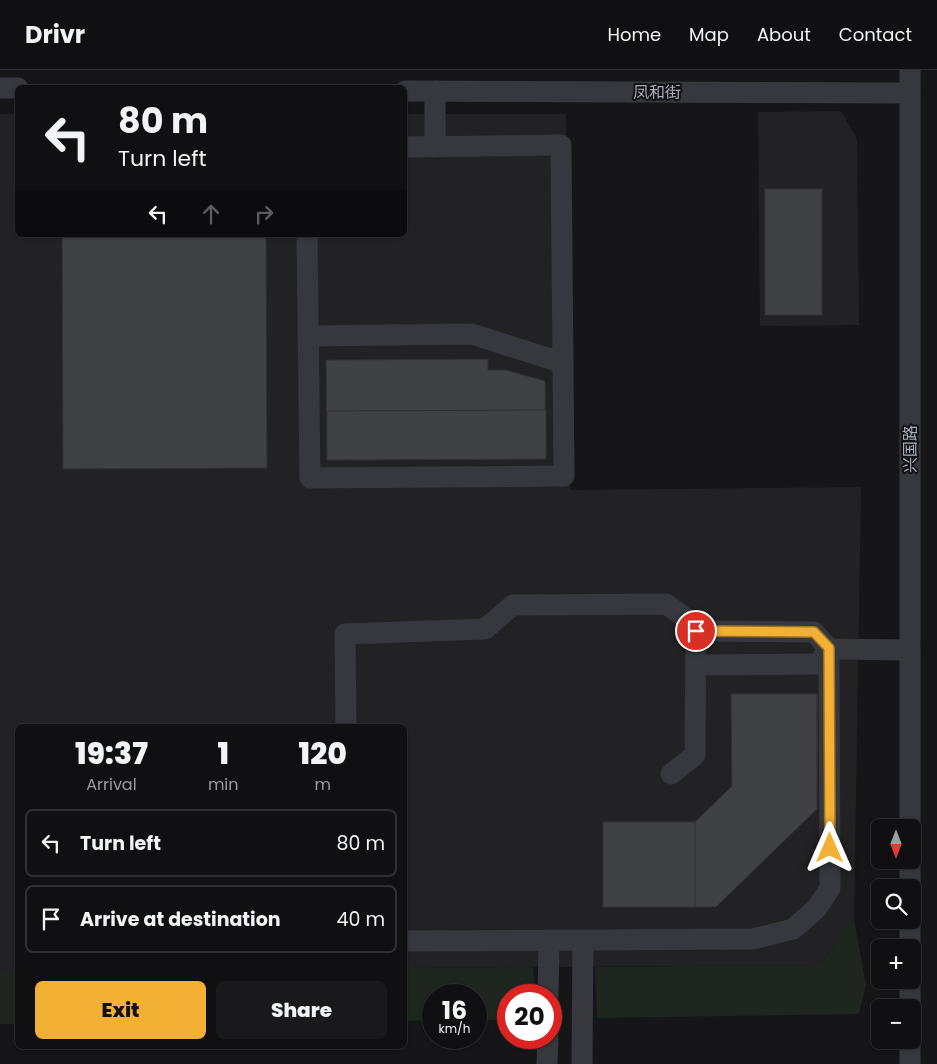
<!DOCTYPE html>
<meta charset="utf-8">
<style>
:root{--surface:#101012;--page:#19191b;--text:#f1f3f6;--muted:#9c9d9f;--line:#303032;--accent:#f2b134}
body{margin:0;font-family:Poppins,"Noto Sans SC",sans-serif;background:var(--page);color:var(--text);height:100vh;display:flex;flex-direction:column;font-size:19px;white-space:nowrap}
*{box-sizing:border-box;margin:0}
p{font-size:16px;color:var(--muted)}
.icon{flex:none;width:28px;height:28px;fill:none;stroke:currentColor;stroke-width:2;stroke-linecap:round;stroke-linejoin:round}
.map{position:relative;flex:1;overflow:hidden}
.drawer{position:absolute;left:15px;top:654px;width:392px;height:325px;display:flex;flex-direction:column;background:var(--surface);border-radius:8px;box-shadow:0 1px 4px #0004,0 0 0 1px var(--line)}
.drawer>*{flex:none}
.guide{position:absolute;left:15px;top:15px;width:392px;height:152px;border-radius:8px;box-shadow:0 1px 4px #0004,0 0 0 1px var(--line);background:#101012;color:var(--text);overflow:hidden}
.needle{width:32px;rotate:180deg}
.buttons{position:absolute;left:871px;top:749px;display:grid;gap:10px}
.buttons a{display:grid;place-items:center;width:50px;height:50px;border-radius:8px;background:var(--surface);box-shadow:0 1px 4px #0004,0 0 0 1px var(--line);font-size:25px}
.speed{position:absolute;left:422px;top:914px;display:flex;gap:10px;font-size:25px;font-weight:700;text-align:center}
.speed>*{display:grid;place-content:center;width:65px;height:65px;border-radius:50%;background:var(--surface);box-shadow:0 1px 4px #0004,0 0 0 1px var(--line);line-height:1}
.speed small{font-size:12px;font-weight:400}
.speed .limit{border:8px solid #d22;background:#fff;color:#111}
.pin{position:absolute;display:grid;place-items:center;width:42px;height:42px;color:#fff;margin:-21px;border:2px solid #fff;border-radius:50%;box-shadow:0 1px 5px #0007}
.me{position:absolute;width:55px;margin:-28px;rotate:0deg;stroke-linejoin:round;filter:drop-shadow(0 0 4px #0008)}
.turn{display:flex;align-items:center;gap:18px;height:105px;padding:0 20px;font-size:22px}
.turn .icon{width:65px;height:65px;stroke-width:2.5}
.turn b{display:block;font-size:35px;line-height:42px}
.lanes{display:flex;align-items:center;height:48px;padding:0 20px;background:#0003;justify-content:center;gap:25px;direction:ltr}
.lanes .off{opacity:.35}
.eta{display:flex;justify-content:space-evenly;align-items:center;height:85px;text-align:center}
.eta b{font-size:30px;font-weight:800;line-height:35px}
.cta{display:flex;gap:10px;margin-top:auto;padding:10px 20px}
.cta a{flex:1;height:58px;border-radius:8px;background:var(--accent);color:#111;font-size:20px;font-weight:800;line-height:58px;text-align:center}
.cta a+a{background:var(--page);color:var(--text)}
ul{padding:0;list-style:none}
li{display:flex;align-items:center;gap:15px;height:68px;margin:0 10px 8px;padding:0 10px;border:2px solid var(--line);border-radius:8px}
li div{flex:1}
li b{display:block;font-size:19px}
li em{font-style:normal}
header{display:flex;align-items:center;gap:30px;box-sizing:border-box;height:70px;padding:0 25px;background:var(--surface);border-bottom:1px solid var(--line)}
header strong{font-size:24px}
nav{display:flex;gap:28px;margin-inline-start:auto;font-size:18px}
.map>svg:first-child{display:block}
.built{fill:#222225}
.green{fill:#1e261f}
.building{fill:#404145;stroke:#303034}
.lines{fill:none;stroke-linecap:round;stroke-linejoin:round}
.minor{stroke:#37383d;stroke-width:21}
.route-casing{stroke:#9d7322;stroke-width:12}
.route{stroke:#f2b134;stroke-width:9}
.labels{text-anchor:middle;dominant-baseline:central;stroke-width:4;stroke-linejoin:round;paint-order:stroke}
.street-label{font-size:16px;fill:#a8adb8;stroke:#111113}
</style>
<header>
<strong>Drivr</strong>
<nav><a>Home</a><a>Map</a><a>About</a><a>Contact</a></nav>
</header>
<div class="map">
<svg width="937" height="994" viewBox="0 0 937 994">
<rect width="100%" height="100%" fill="#161618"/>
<g class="built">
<path d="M 841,41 L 857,69 L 859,255 L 760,256 L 758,42 Z"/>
<path d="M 0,44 L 17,44 L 18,165 L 405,165 L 405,44 L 566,44 L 570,420 L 861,417 L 854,850 L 819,895 L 405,898 L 405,656 L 18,656 L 17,901 L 0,901 Z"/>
</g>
<g class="green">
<path d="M 854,850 L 866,915 L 859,944 L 597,948 L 595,897 L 819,895 Z"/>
<path d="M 533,897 L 536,925 L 509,925 L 509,950 L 476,950 L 476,925 L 434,925 L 434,950 L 405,951 L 405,898 Z"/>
<rect x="0" y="901" width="17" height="53"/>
</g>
<g class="building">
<path d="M 765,119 L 822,119 L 822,213 L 765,214 Z"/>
<rect x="765" y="119" width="57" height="126"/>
<path d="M 62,165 L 272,165 L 266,166 L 267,398 L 63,399 Z"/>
<path d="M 488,289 L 488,300 L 506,300 L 545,311 L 546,389 L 327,390 L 326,290 Z"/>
<path d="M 546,340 L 546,389 L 327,390 L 327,341 Z"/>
<path d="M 731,624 L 817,624 L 817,716 L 732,716 Z"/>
<path d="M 731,624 L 817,624 L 817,739 L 716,837 L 603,837 L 603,752 L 695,752 L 732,716 Z"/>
<rect x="603" y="752" width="92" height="85"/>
</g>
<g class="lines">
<g class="minor">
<path d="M 910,0 L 910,758"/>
<path d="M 0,18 L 18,18"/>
<path d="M 405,21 L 910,23"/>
<path d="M 435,21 L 435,77"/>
<path d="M 307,165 L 310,408 L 564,406 L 561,75 L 405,77"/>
<path d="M 308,266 L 472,264 L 563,293"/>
<path d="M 696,595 L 818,594 L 829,579 L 814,562 L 696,561"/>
<path d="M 346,656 L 345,564 L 485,559 L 513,535 L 666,534 L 696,555 L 695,685 L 671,704"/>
<path d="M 910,790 L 910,818"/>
<path d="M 910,850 L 910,878"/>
<path d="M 405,871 L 753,869 L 793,859 L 817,838 L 830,818 L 829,579 L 910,580"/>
<path d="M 910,910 L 910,938"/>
<path d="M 548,925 L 549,870"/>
<path d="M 910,970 L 910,994"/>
<path d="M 547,994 L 548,968"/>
<path d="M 582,994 L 583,870"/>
</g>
</g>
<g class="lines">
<defs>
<path id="route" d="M 696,561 L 814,562 L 829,578 L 830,778"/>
</defs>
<use href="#route" class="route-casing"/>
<use href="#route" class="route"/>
</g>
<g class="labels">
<g class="street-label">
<text x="657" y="22">凤和街</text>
<text transform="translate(910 379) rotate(-90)">兴国路</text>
</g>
</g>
</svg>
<div class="buttons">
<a><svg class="needle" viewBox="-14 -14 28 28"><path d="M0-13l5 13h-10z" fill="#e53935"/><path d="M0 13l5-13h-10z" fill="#9c9d9f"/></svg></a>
<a><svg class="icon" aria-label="search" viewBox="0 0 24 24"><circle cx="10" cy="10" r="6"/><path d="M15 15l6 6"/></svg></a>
<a>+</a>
<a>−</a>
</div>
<div class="speed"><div>16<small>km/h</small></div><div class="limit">20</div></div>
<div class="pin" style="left:696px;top:561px;background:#d93025"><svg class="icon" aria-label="arrive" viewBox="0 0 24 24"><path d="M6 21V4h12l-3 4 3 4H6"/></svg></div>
<svg class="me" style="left:830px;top:778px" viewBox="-20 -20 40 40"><path d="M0-17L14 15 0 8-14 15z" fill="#f2b134" stroke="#fff" stroke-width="4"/></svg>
<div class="guide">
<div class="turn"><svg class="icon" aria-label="left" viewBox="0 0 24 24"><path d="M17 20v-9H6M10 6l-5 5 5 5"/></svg><div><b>80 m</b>Turn left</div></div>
<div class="lanes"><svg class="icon" aria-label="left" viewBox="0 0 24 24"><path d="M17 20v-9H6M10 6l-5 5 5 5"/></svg><svg class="icon off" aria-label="ahead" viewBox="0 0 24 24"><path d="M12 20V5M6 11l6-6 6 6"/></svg><svg class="icon off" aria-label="right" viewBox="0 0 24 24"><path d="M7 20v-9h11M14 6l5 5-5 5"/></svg></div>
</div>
<section class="drawer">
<div class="eta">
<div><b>19:37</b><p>Arrival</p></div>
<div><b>1</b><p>min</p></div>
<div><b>120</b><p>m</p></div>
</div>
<ul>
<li><svg class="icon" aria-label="left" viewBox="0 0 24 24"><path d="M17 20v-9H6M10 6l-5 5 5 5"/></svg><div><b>Turn left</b></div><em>80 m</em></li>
<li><svg class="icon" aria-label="arrive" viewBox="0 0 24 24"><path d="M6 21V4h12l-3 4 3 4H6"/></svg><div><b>Arrive at destination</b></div><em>40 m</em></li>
</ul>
<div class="cta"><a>Exit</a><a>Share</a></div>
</section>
</div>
